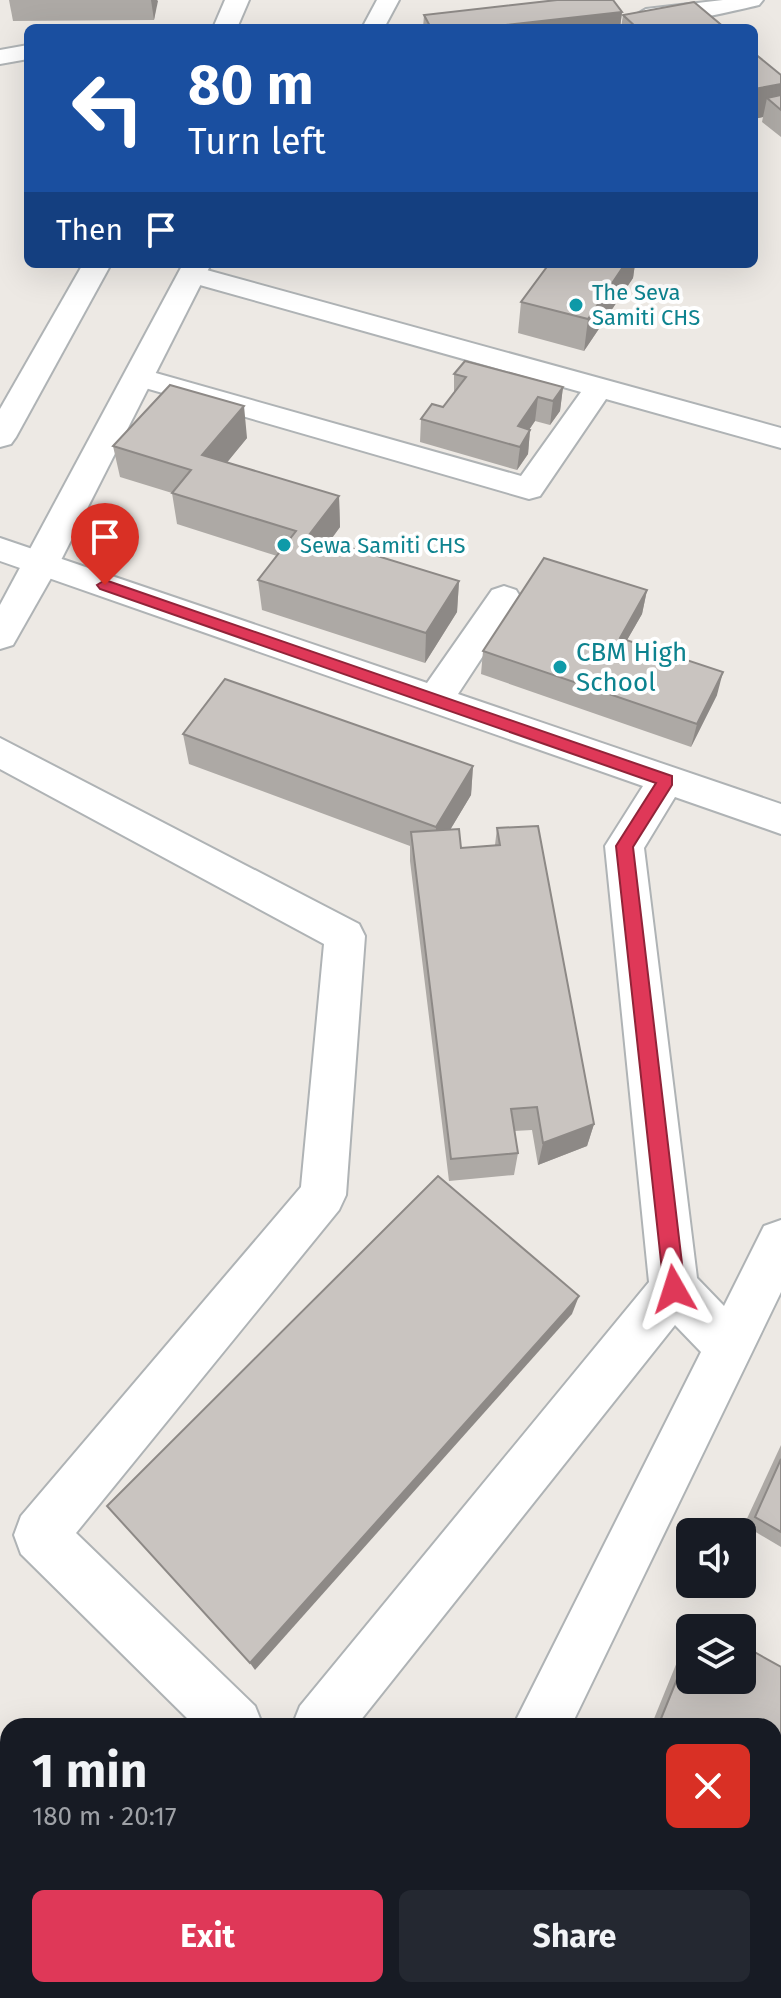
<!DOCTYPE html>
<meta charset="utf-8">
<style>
:root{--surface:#171b24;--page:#242831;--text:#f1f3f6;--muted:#9ea1a6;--accent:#df3858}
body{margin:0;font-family:"Fira Sans",sans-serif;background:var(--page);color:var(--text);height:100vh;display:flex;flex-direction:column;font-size:30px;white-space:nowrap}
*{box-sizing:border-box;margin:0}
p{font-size:26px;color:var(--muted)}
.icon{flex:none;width:44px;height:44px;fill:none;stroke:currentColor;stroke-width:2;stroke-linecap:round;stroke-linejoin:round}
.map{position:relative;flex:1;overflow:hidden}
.drawer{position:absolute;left:0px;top:1718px;width:782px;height:280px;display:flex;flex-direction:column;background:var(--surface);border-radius:24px 24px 0 0;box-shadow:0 8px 32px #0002}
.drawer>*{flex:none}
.top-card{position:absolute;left:24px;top:24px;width:734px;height:244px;border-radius:12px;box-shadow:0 8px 32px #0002;background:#1a4fa0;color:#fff;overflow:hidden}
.fabs{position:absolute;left:676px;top:1518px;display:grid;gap:16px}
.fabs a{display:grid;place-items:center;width:80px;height:80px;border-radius:12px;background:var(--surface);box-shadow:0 8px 32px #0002;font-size:40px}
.pin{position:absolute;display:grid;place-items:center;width:68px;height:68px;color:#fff;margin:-82px -34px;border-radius:50% 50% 50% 0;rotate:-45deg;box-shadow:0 0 8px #0007}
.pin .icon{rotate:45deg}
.me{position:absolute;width:88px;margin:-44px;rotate:354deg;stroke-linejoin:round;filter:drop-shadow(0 0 6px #0008)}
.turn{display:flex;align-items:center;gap:28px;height:168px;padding:0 32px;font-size:36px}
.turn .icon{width:104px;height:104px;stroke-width:2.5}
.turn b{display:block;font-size:56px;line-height:68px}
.then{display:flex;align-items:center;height:76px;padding:0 32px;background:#0003;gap:16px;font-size:30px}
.round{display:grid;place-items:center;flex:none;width:84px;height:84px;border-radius:12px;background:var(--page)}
.summary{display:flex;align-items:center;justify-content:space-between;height:136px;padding:0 32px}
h1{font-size:48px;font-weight:700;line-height:60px}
.cta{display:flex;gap:16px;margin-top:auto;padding:16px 32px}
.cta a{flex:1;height:92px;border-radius:12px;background:var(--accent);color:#fff;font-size:32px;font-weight:700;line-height:92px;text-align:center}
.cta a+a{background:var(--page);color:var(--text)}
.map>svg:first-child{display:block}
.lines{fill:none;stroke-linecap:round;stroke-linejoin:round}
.minor-casing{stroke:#afb3b5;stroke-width:4}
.tertiary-casing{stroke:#afb3b5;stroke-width:4}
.minor{fill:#fff;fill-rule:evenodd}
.tertiary{fill:#fff;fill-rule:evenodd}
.wall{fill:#ada9a5}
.shaded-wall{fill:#8d8986}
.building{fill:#c9c4c0;stroke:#8d8986;stroke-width:2}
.route{fill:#df3858;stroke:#912439;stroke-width:2}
.culture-dot{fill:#0f9aa8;stroke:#fff;stroke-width:3}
.labels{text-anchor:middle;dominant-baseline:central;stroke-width:8;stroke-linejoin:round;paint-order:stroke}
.far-culture-label{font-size:22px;fill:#0d838f;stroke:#fff;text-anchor:start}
.culture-label{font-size:26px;fill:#0d838f;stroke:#fff;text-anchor:start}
</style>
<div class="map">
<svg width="781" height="1998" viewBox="0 0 781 1998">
<rect width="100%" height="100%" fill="#ede9e4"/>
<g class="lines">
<defs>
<g id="minor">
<path d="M 377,0 L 399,0 L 384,28 L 362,28 Z"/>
<path d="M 28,45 L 28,59 L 0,64 L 0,50 Z"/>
<path d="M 192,266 L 781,428 L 781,448 L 606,399 L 540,496 L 529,499 L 128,383 L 123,377 L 128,371 L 138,368 L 521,476 L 581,392 L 182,280 L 178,274 L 182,268 Z"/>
<path d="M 0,538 L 427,683 L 492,590 L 504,586 L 516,590 L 521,598 L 458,694 L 781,804 L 781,834 L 675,797 L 644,848 L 697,1278 L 724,1306 L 764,1226 L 781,1220 L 781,1292 L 571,1726 L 513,1726 L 701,1352 L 675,1325 L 356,1726 L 292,1726 L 300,1706 L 649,1282 L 605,846 L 643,786 L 0,561 Z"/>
<path d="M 0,738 L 359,924 L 365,936 L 346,1195 L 339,1210 L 76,1533 L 255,1706 L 263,1726 L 195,1726 L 21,1554 L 14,1535 L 21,1516 L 301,1187 L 324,944 L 0,769 Z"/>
<path d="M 381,1990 L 444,1990 L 441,1998 L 378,1998 Z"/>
</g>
<g id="tertiary">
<path d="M 225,0 L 249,0 L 237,28 L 213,28 Z"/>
<path d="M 723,0 L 763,0 L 759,5 C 737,10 648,33 634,16 L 646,9 Z"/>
<path d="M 83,264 L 111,264 L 16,437 L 11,444 L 0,447 L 0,409 Z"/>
<path d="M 183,264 L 211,264 L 59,564 L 13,645 L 0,649 L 0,605 Z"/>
</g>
</defs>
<use href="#minor" class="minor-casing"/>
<use href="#tertiary" class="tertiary-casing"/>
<use href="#minor" class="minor"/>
<use href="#tertiary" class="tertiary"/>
</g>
<g class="wall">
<path d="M 9,0 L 157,0 L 154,20 L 13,21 Z"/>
<path d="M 622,12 L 620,28 L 423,28 L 424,15 Z"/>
<path d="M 623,15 L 725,28 L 621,28 Z"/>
<path d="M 754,53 L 781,75 L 781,137 L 762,122 L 763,117 L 754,119 Z"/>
<path d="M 549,264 L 635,264 L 633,278 L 584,351 L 518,333 L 521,302 Z"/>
<path d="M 454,374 L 563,387 L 560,411 L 550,425 L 535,421 L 529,430 L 530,430 L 528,454 L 517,470 L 420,442 L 421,419 L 443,407 L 454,393 Z"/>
<path d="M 247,438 L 227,462 L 339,496 L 340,527 L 330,541 L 459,581 L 457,612 L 425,663 L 262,610 L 258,580 L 277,556 L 177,524 L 172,493 L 120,477 L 113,446 Z"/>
<path d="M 647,590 L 642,614 L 627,640 L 717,695 L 691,747 L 481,674 L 483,651 Z"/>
<path d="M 183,734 L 473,766 L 471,795 L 450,830 L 461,848 L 495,845 L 497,828 L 594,1124 L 587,1146 L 538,1165 L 532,1130 L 514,1131 L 518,1153 L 514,1175 L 449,1181 L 410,861 L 410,846 L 189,764 Z"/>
<path d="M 781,1445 L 781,1547 L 744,1525 Z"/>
<path d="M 701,1621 L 713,1628 L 691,1628 Z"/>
<path d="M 690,1630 L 690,1680 L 774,1726 L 651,1726 Z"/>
</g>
<g class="shaded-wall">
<path d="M 151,0 L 157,0 L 158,1 L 154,20 Z"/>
<path d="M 622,12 L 620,28 L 480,28 Z"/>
<path d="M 781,84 L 781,110 L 767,98 L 763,117 L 754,119 L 754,89 Z"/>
<path d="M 625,264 L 635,264 L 633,278 L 584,351 L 588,319 Z"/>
<path d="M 563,387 L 560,411 L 550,425 L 553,401 Z"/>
<path d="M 538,397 L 535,421 L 518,446 L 518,426 Z"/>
<path d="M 244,406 L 247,438 L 207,487 L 202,455 Z"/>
<path d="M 530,430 L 528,454 L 517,470 L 520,447 Z"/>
<path d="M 339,496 L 340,527 L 311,566 L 309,535 Z"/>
<path d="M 459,581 L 457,612 L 425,663 L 426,633 Z"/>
<path d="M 647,590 L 642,614 L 615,661 L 620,638 Z"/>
<path d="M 723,672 L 717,695 L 691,747 L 697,724 Z"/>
<path d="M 473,766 L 471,795 L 435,855 L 436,827 Z"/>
<path d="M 594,1124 L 587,1146 L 538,1165 L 543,1143 Z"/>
<path d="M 579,1296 L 572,1314 L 255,1670 L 250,1663 Z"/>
</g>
<g class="building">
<path d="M 557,0 L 613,0 L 622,12 L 480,28 L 431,28 L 424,15 Z"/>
<path d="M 694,2 L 725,28 L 637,28 L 623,15 Z"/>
<path d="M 754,53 L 781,75 L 781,84 L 754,89 Z"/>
<path d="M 781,95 L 781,110 L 767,98 Z"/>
<path d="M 549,264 L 625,264 L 588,319 L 521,302 Z"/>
<path d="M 465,361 L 563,387 L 553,401 L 538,397 L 518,426 L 530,430 L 520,447 L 421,419 L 432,404 L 443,407 L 466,377 L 454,374 Z"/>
<path d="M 170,385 L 244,406 L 202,455 L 339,496 L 309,535 L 459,581 L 426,633 L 258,580 L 296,531 L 172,493 L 191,470 L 113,446 Z"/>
<path d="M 544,558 L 647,590 L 620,638 L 723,672 L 697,724 L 483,651 Z"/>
<path d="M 225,679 L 473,766 L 436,827 L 183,734 Z"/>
<path d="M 538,826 L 594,1124 L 543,1143 L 537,1107 L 511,1109 L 518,1153 L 451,1159 L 411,832 L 459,829 L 461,848 L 500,845 L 497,828 Z"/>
<path d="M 438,1176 L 579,1296 L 250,1663 L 107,1506 Z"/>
<path d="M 781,1459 L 781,1532 L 755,1517 Z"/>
<path d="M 701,1621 L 713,1628 L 698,1628 Z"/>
<path d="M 742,1645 L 781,1667 L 781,1905 L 774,1925 L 774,1726 L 658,1726 L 690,1647 L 690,1680 L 742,1680 Z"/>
</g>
<path class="route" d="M 105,580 L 672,776 L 672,785 L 633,847 L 685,1289 L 682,1296 L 674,1299 L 667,1296 L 664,1289 L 616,846 L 656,783 L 100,589 L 97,585 Z"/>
<g class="culture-dot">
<circle cx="576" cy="305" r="8"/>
<circle cx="284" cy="545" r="8"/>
<circle cx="560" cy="667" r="8"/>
</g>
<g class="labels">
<g class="far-culture-label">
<text x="592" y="292">The Seva<tspan x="592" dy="25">Samiti CHS</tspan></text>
<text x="300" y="545">Sewa Samiti CHS</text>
</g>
<g class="culture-label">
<text x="576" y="652">CBM High<tspan x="576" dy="30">School</tspan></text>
</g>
</g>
</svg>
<div class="fabs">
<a><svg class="icon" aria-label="sound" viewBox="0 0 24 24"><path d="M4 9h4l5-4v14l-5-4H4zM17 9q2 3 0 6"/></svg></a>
<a><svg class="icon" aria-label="layers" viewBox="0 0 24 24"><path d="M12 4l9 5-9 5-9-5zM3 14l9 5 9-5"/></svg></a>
</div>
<div class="pin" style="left:105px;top:585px;background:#d93025"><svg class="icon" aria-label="arrive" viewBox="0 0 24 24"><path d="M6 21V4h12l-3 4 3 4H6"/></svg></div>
<svg class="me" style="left:674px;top:1289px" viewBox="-20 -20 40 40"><path d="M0-17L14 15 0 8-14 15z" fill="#df3858" stroke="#fff" stroke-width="4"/></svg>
<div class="top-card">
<div class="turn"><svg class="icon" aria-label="left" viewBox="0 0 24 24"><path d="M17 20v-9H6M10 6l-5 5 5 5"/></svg><div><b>80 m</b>Turn left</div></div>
<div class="then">Then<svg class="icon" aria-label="arrive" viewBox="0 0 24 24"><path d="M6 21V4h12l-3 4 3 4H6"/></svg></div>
</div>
<section class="drawer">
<div class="summary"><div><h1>1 min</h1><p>180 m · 20:17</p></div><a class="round" style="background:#d93025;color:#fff"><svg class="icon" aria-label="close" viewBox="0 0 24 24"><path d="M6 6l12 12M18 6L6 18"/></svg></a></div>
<div class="cta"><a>Exit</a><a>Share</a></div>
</section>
</div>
